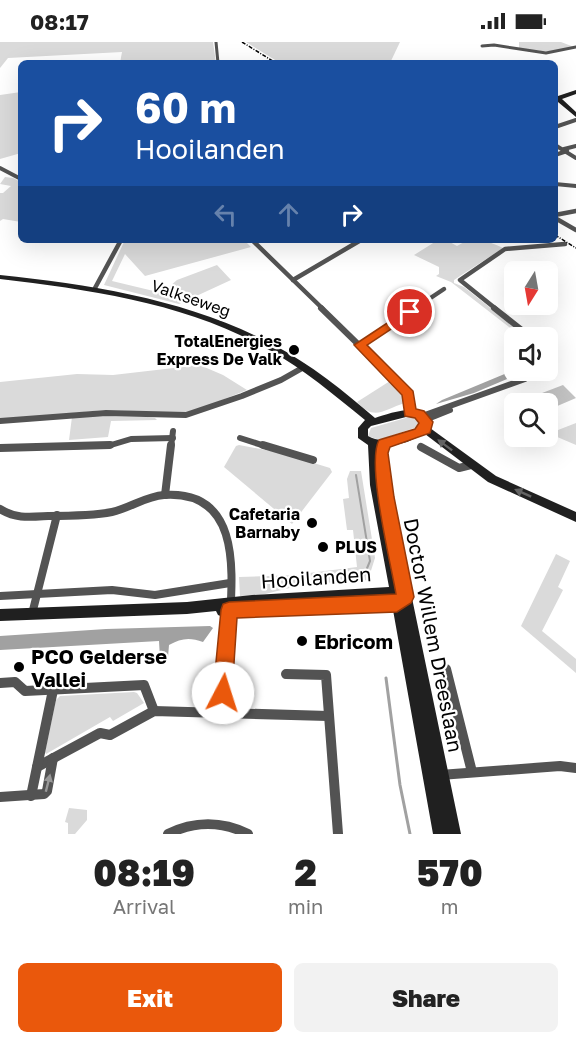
<!DOCTYPE html>
<style>
:root{--surface:#fff;--page:#f2f2f2;--text:#222;--muted:#767676;--accent:#ea580c}
body{margin:0;font-family:"Golos Text",sans-serif;background:var(--page);color:var(--text);height:100vh;display:flex;flex-direction:column;font-size:22px;white-space:nowrap}
*{box-sizing:border-box;margin:0}
p{font-size:20px;color:var(--muted)}
.icon{flex:none;width:33px;height:33px;fill:none;stroke:currentColor;stroke-width:2;stroke-linecap:round;stroke-linejoin:round}
.map{position:relative;height:792px;overflow:hidden}
.side{display:flex;flex-direction:column;background:var(--surface);flex:1}
.side>*{flex:none}
.top-card{position:absolute;left:18px;top:18px;width:540px;height:183px;border-radius:9px;box-shadow:0 6px 24px #0002;background:#1a4fa0;color:#fff;overflow:hidden}
.needle{width:39px;rotate:191deg}
.fabs{position:absolute;left:504px;top:219px;display:grid;gap:12px}
.fabs a{display:grid;place-items:center;width:54px;height:54px;border-radius:9px;background:var(--surface);box-shadow:0 6px 24px #0002;font-size:30px}
.pin{position:absolute;display:grid;place-items:center;width:51px;height:51px;color:#fff;margin:-26px;border:3px solid #fff;border-radius:50%;box-shadow:0 2px 6px #0007}
.me{position:absolute;width:66px;margin:-33px;rotate:5deg;stroke-linejoin:round;filter:drop-shadow(0 0 4px #0008)}
.turn{display:flex;align-items:center;gap:21px;height:126px;padding:0 18px;font-size:27px}
.turn .icon{width:78px;height:78px;stroke-width:2.5}
.turn b{display:block;font-size:42px;line-height:51px}
.lanes{display:flex;align-items:center;height:57px;padding:0 18px;background:#0003;justify-content:center;gap:30px;direction:ltr}
.lanes .off{opacity:.35}
.eta{display:flex;justify-content:space-evenly;align-items:center;height:102px;text-align:center}
.eta b{font-size:36px;font-weight:800;line-height:42px}
.action{display:flex;gap:12px;margin-top:auto;padding:12px 18px}
.action a{flex:1;height:69px;border-radius:9px;background:var(--accent);color:#fff;font-size:24px;font-weight:800;line-height:69px;text-align:center}
.action a+a{background:var(--page);color:var(--text)}
.status{display:flex;justify-content:space-between;align-items:center;height:42px;padding:0 30px;background:var(--surface);direction:ltr}
.status svg{height:16px;fill:currentColor}
.map>svg:first-child{display:block}
.green{fill:#dadada}
.water{fill:#a1a1a1}
.lines{fill:none;stroke-linecap:round;stroke-linejoin:round}
.stream-far1{stroke:#a1a1a1;stroke-width:2}
.stream{stroke:#a1a1a1;stroke-width:3}
.building{fill:#c3c3c3}
.street-far5{stroke:#535353;stroke-width:3}
.street-far4{stroke:#535353;stroke-width:4}
.street-far3{stroke:#535353;stroke-width:4.5}
.street-far2{stroke:#535353;stroke-width:6}
.street-far1{stroke:#535353;stroke-width:8}
.street{stroke:#535353;stroke-width:10}
.secondary{fill:#202020;fill-rule:evenodd}
.rail{stroke:#000;stroke-width:1.5;stroke-dasharray:4 1.5 1 1.5;stroke-linecap:butt}
.oneway{fill:#636363}
.oneway2{fill:#989898}
.route{fill:#ea580c;stroke:#983908;stroke-width:1.5}
.poi-dot{fill:#000;stroke:#fff;stroke-width:2}
.labels{text-anchor:middle;dominant-baseline:central;stroke-width:4.5;stroke-linejoin:round;paint-order:stroke}
.street-label{font-size:16px;fill:#000;stroke:#fff}
.poi-label{font-size:16px;font-weight:bold;fill:#000;stroke:#fff;text-anchor:end}
.near-street-label{font-size:20px;fill:#000;stroke:#fff}
.near-poi-label{font-size:20px;font-weight:bold;fill:#000;stroke:#fff;text-anchor:start}
</style>
<div class="status"><b>08:17</b><svg viewBox="0 0 49 12"><path d="M0 12V9h3v3zM5 12V6h3v6zM10 12V3h3v9zM15 12V0h3v12zM26 1h20v11H26zM47 4h2v5h-2z"/></svg></div>
<div class="map">
<svg width="576" height="792" viewBox="0 0 576 792">
<rect width="100%" height="100%" fill="#fff"/>
<g class="green">
<path d="M 0,0 L 213,0 L 216,21 L 120,21 L 122,10 L 8,16 L 0,26 Z"/>
<path d="M 246,0 L 400,0 L 390,21 L 280,21 Z"/>
<path d="M 519,0 L 561,0 L 574,5 L 551,10 L 519,7 Z"/>
<path d="M 21,50 L 21,111 L 0,117 L 0,53 Z"/>
<path d="M 5,135 L 13,136 L 21,140 L 19,151 L 21,150 L 21,180 L 3,177 L 0,179 L 0,151 L 3,151 L 11,144 L 0,142 Z"/>
<path d="M 129,198 L 244,198 L 251,205 L 145,234 L 125,212 L 112,239 L 162,251 L 177,238 L 217,223 L 231,238 L 179,262 L 104,243 L 124,200 Z"/>
<path d="M 438,198 L 446,198 L 457,204 C 473,194 486,198 503,206 L 454,238 L 454,241 L 464,245 L 527,295 L 522,295 L 451,240 L 436,234 L 439,232 L 439,225 L 414,213 Z"/>
<path d="M 195,321 L 223,333 L 247,348 L 192,370 L 178,371 L 104,368 L 0,378 L 0,340 L 77,332 L 113,333 L 191,324 Z"/>
<path d="M 390,339 L 405,355 L 405,361 C 384,367 375,380 357,360 Z"/>
<path d="M 95,374 L 147,375 L 155,376 L 157,378 L 111,379 L 108,395 L 69,398 L 72,375 Z"/>
<path d="M 409,375 L 417,377 L 420,384 L 379,398 L 368,394 L 371,386 Z"/>
<path d="M 576,381 L 576,403 L 548,391 L 555,386 L 558,388 Z"/>
<path d="M 239,403 L 281,411 L 330,426 L 332,430 L 292,482 L 224,425 L 236,404 Z"/>
<path d="M 350,429 L 361,429 L 375,516 L 368,538 L 308,542 L 301,532 L 357,525 L 353,488 L 347,488 L 343,457 L 349,456 L 347,437 Z"/>
<path d="M 556,512 L 570,519 L 558,545 L 563,548 L 542,589 L 576,617 L 576,631 L 521,584 Z"/>
<path d="M 298,533 L 306,542 L 261,553 L 240,554 L 239,535 Z"/>
<path d="M 134,650 L 137,651 L 144,661 L 113,679 L 110,675 L 46,712 L 45,710 L 56,658 L 60,654 Z"/>
<path d="M 69,766 L 87,768 L 87,778 L 75,792 L 68,792 L 68,781 L 65,780 Z"/>
</g>
<g class="water">
<path d="M 514,328 L 526,329 L 474,351 L 436,362 L 442,358 Z"/>
<path d="M 210,584 L 213,586 L 203,600 C 190,595 181,596 169,603 L 168,615 L 160,616 L 159,599 L 0,608 L 0,594 L 106,587 Z"/>
</g>
<g class="lines">
<path class="stream-far1" d="M 356,433 L 370,519 L 363,536"/>
<path class="stream" d="M 386,636 L 400,743 L 410,792"/>
</g>
<path class="building" d="M 563,343 L 576,356 L 548,368 L 548,362 L 537,362 L 529,356 Z"/>
<g class="lines">
<g class="street-far5">
<path d="M 216,0 L 218,21"/>
<path d="M 482,4 L 494,3 L 546,11 L 576,5"/>
</g>
<g class="street-far4">
<path d="M 555,85 L 576,78"/>
<path d="M 555,103 L 576,116"/>
<path d="M 564,107 L 576,104"/>
<path d="M 555,113 L 567,109"/>
<path d="M 0,126 L 21,137"/>
<path d="M 555,142 L 576,144"/>
</g>
<g class="street-far3">
<path d="M 555,173 L 576,169"/>
<path d="M 555,176 L 576,188"/>
<path d="M 252,198 L 323,267"/>
<path d="M 293,238 L 361,198"/>
<path d="M 95,246 L 121,198"/>
<path d="M 414,267 L 444,247"/>
<path d="M 496,267 L 460,238 L 505,207 L 565,202"/>
</g>
<g class="street-far2">
<path d="M 321,266 L 405,348 L 410,355 L 410,370"/>
<path d="M 494,266 L 532,296"/>
<path d="M 360,303 L 416,266"/>
<path d="M 422,374 L 525,337 L 536,328"/>
<path d="M 425,378 L 450,368"/>
<path d="M 0,379 L 106,371 L 186,373 L 242,354 L 281,338 L 304,325"/>
<path d="M 240,396 L 268,405"/>
<path d="M 54,405 L 111,403 L 131,397 L 173,396"/>
<path d="M 171,405 L 173,389"/>
</g>
<g class="street-far1">
<path d="M 263,403 L 313,418"/>
<path d="M 421,405 L 459,426 L 471,423"/>
<path d="M 0,406 L 110,403"/>
<path d="M 165,453 L 171,403"/>
<path d="M 0,467 C 16,477 30,475 48,474 C 69,474 92,474 112,470 C 130,466 146,454 164,453 C 239,448 233,525 230,577"/>
<path d="M 0,554 L 112,548 L 155,553 L 230,541"/>
<path d="M 32,572 L 57,473"/>
</g>
<g class="street">
<path d="M 446,627 L 472,730"/>
<path d="M 286,632 L 326,633 L 338,792"/>
<path d="M 0,641 L 15,640 L 25,649 L 144,643 L 154,669"/>
<path d="M 221,671 L 230,575"/>
<path d="M 37,725 L 100,691 L 110,693 L 154,669 L 328,674"/>
<path d="M 440,733 L 560,724 L 576,726"/>
<path d="M 31,754 L 53,648"/>
<path d="M 0,755 L 44,752 L 47,749 L 53,716"/>
<path d="M 168,792 C 194,779 222,779 248,792"/>
</g>
<g class="secondary">
<path d="M 576,48 L 576,52 L 562,57 L 576,70 L 576,75 L 558,60 L 555,55 Z"/>
<path d="M 0,233 C 94,243 190,258 274,303 C 310,322 344,349 375,376 C 391,371 431,356 430,386 L 496,434 L 576,470 L 576,480 L 488,440 L 425,392 L 407,400 L 388,405 L 387,425 L 391,455 L 461,792 L 433,792 L 393,568 L 223,575 L 218,573 L 216,569 L 187,572 L 0,579 L 0,567 L 187,560 L 252,553 L 389,545 L 370,443 L 368,403 L 358,396 L 358,386 L 365,378 C 334,353 304,327 269,308 C 187,261 92,248 0,237 ZM 406,375 L 415,375 L 420,379 L 420,385 C 406,393 384,404 368,394 L 368,387 L 371,384 Z"/>
</g>
<g class="rail">
<path d="M 242,0 L 276,21"/>
<path d="M 555,193 L 576,206"/>
</g>
</g>
<defs><path id="oneway-solid" d="M-6-.8H1V-3.2L6.5 0L1 3.2V.8H-6Z" transform="scale(1.5)"/></defs>
<g class="oneway">
<use href="#oneway-solid" transform="translate(445 403) rotate(-143)"/>
<use href="#oneway-solid" transform="translate(523 451) rotate(-156)"/>
</g>
<use class="oneway2" href="#oneway-solid" transform="translate(48 741) rotate(-76)"/>
<path class="route" d="M 410,266 L 416,270 L 414,272 L 367,303 L 413,349 L 416,367 L 424,369 L 433,380 L 430,391 L 390,405 L 388,411 L 394,455 L 414,555 L 411,561 L 397,570 L 237,576 L 232,651 L 230,657 L 223,660 L 216,657 L 213,651 L 221,568 L 223,562 L 229,560 L 396,552 C 391,522 366,422 379,398 L 415,387 L 419,381 L 415,376 L 405,374 L 402,353 L 354,303 Z"/>
<g class="poi-dot">
<circle cx="294" cy="308" r="6"/>
<circle cx="312" cy="481" r="6"/>
<circle cx="323" cy="505" r="6"/>
<circle cx="302" cy="599" r="6"/>
<circle cx="19" cy="625" r="6"/>
</g>
<g class="labels">
<g class="street-label">
<text transform="translate(191 256) rotate(19)">Valkseweg</text>
</g>
<g class="poi-label">
<text x="282" y="299">TotalEnergies<tspan x="282" dy="18">Express De Valk</tspan></text>
<text x="300" y="472">Cafetaria<tspan x="300" dy="18">Barnaby</tspan></text>
<text x="335" y="505" text-anchor="start">PLUS</text>
</g>
<g class="near-street-label">
<text transform="translate(316 535) rotate(-4)">Hooilanden</text>
<text transform="translate(434 593) rotate(79)">Doctor Willem Dreeslaan</text>
</g>
<g class="near-poi-label">
<text x="314" y="599">Ebricom</text>
<text x="31" y="614">PCO Gelderse<tspan x="31" dy="23">Vallei</tspan></text>
</g>
</g>
</svg>
<div class="fabs">
<a><svg class="needle" viewBox="-14 -14 28 28"><path d="M0-13l5 13h-10z" fill="#e53935"/><path d="M0 13l5-13h-10z" fill="#767676"/></svg></a>
<a><svg class="icon" aria-label="sound" viewBox="0 0 24 24"><path d="M4 9h4l5-4v14l-5-4H4zM17 9q2 3 0 6"/></svg></a>
<a><svg class="icon" aria-label="search" viewBox="0 0 24 24"><circle cx="10" cy="10" r="6"/><path d="M15 15l6 6"/></svg></a>
</div>
<div class="pin" style="left:410px;top:270px;background:#d93025"><svg class="icon" aria-label="arrive" viewBox="0 0 24 24"><path d="M6 21V4h12l-3 4 3 4H6"/></svg></div>
<svg class="me" style="left:223px;top:651px" viewBox="-20 -20 40 40"><circle r="19" fill="#fff"/><path d="M0-13L10 11 0 6-10 11z" fill="#ea580c"/></svg>
<div class="top-card">
<div class="turn"><svg class="icon" aria-label="right" viewBox="0 0 24 24"><path d="M7 20v-9h11M14 6l5 5-5 5"/></svg><div><b>60 m</b>Hooilanden</div></div>
<div class="lanes"><svg class="icon off" aria-label="left" viewBox="0 0 24 24"><path d="M17 20v-9H6M10 6l-5 5 5 5"/></svg><svg class="icon off" aria-label="ahead" viewBox="0 0 24 24"><path d="M12 20V5M6 11l6-6 6 6"/></svg><svg class="icon" aria-label="right" viewBox="0 0 24 24"><path d="M7 20v-9h11M14 6l5 5-5 5"/></svg></div>
</div>
</div>
<section class="side">
<div class="eta">
<div><b>08:19</b><p>Arrival</p></div>
<div><b>2</b><p>min</p></div>
<div><b>570</b><p>m</p></div>
</div>
<div class="action"><a>Exit</a><a>Share</a></div>
</section>
